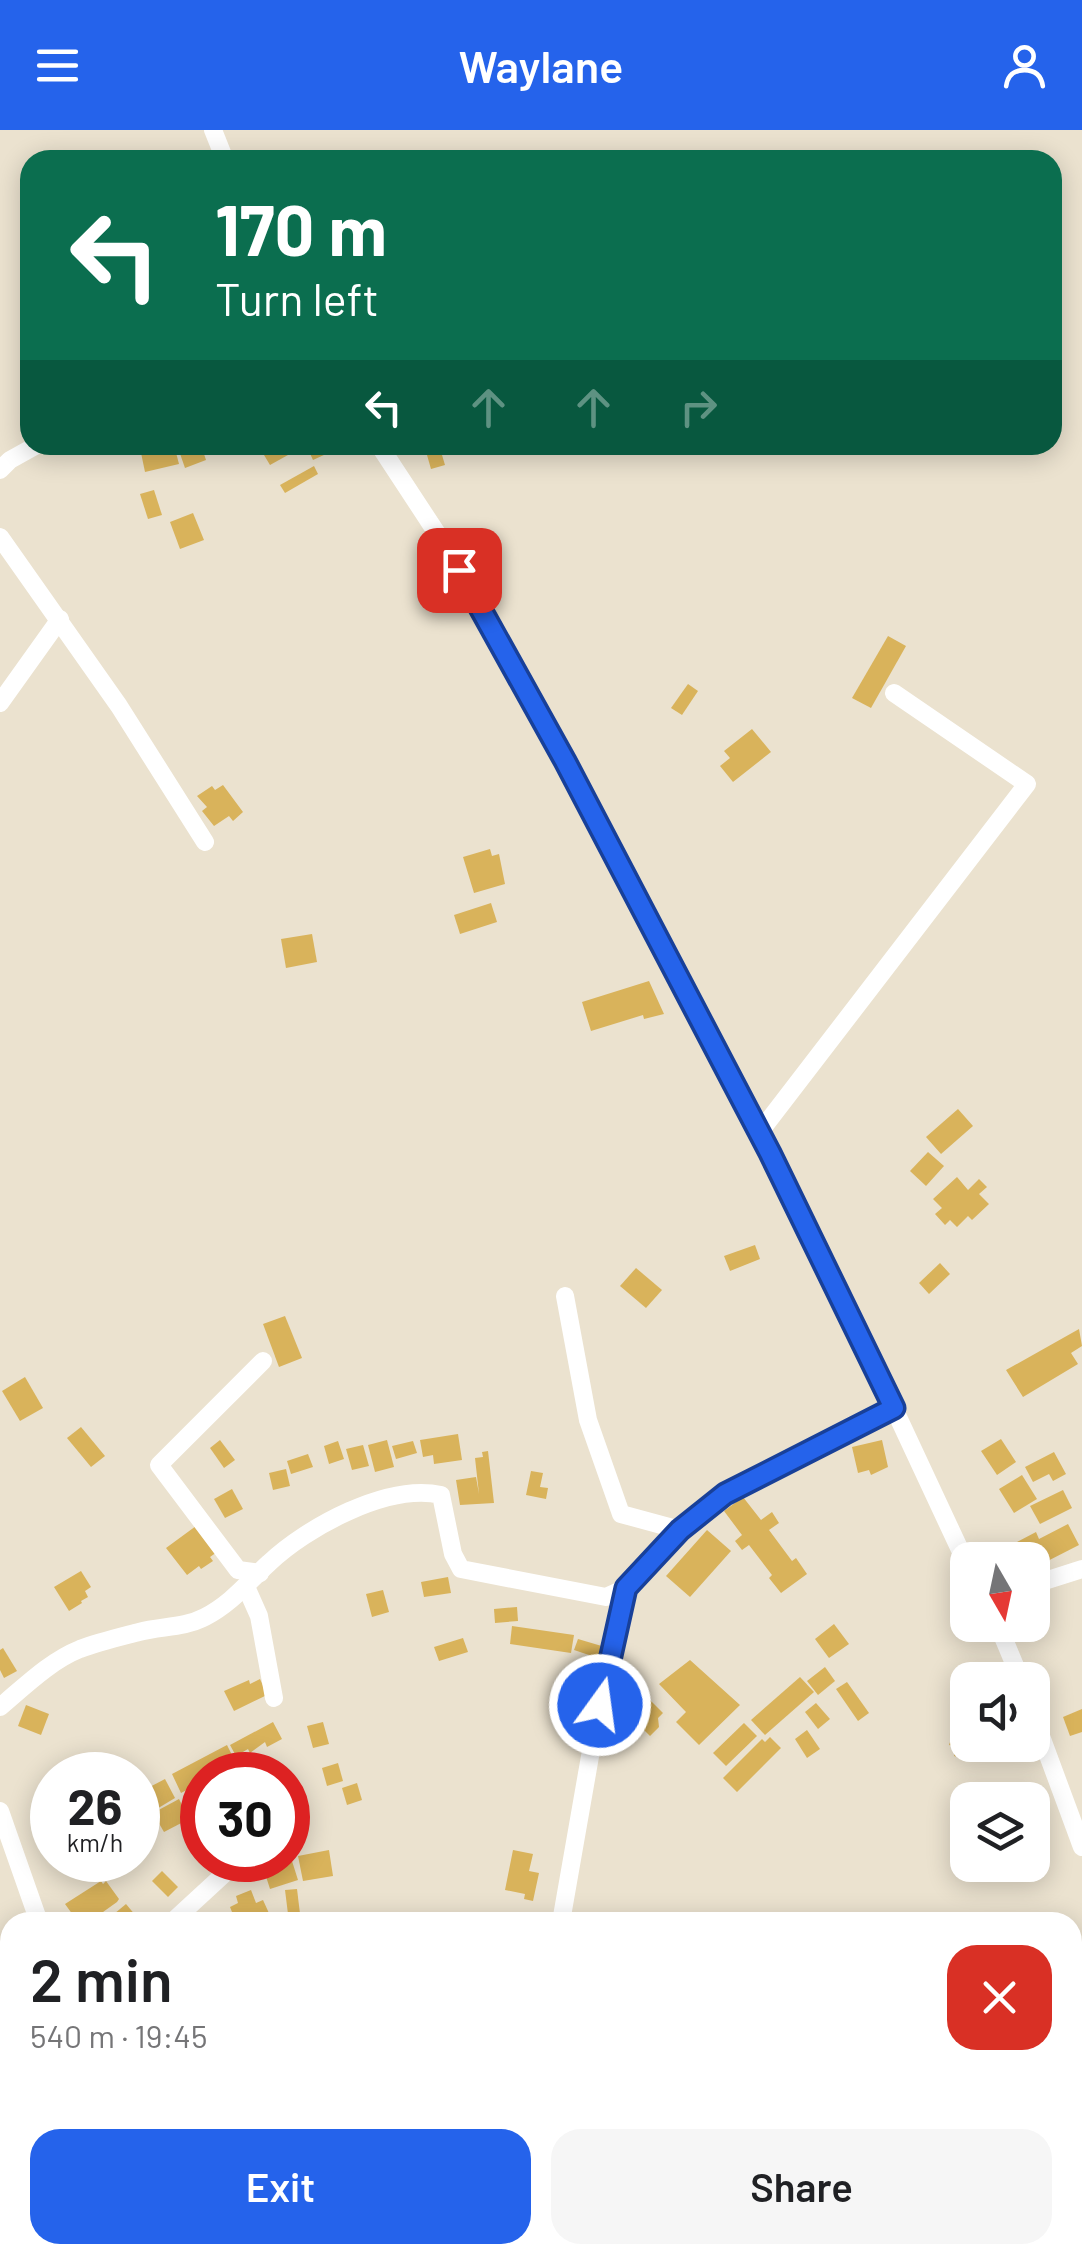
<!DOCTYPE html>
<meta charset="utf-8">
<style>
:root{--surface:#fff;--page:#f6f6f6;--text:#202124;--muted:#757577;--accent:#2563eb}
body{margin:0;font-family:Barlow,sans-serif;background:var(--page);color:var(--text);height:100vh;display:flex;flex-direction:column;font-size:38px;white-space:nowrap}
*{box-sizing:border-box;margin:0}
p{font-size:32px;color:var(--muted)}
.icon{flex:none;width:55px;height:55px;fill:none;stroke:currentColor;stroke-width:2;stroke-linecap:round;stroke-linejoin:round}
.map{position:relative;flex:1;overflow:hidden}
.side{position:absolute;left:0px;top:1782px;width:1082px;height:352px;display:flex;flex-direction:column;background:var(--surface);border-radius:30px 30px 0 0;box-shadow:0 5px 25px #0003}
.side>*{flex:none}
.banner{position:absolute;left:20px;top:20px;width:1042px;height:305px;border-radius:30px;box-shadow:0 5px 25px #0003;background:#0b6e4f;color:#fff;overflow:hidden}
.needle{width:65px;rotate:171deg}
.controls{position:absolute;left:950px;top:1412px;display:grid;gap:20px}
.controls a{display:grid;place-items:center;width:100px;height:100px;border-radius:20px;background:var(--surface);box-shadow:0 5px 25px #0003;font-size:50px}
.speed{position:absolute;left:30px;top:1622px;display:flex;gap:20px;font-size:50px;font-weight:700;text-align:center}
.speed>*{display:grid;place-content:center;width:130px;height:130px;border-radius:50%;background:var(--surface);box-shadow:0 5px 25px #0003;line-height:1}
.speed small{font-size:25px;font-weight:400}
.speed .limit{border:15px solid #d22;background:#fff;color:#111}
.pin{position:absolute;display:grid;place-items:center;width:85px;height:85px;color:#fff;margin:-42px;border-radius:20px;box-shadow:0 5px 15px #0006}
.me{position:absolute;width:110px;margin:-55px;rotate:14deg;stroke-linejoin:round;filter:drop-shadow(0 0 8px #0008)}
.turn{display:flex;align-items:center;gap:35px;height:210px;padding:0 30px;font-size:45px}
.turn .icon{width:130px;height:130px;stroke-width:2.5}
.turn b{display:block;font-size:70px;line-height:85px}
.lanes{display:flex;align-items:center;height:95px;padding:0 30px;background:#0003;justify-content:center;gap:50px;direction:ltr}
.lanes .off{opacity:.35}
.round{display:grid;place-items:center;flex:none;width:105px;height:105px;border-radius:30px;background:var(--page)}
.head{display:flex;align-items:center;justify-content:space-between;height:170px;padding:0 30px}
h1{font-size:60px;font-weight:600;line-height:75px}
.primary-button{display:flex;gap:20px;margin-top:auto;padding:20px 30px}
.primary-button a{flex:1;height:115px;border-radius:30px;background:var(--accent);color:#fff;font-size:40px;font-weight:600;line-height:115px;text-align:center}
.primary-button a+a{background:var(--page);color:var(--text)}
header{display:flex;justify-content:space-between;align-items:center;height:130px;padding:0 30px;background:var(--accent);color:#fff;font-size:45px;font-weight:600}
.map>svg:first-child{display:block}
.building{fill:#d9b35b}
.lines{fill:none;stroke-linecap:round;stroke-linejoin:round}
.minor{stroke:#fff;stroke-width:18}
.route-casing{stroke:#184099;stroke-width:25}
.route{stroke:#2563eb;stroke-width:18}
</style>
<header><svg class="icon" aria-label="menu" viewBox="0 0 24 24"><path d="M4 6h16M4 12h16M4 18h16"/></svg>Waylane<svg class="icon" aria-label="person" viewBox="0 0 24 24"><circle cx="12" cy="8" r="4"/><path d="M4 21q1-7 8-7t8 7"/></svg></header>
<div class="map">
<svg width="1082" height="2134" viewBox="0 0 1082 2134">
<rect width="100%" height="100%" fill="#ebe2cf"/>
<g class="building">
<path d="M 154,315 L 174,315 L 179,334 L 145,342 L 140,318 Z"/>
<path d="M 177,315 L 201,315 L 206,330 L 185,338 Z"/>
<path d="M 283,315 L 335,315 L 337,319 L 313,330 L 306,315 L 270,335 L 264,325 Z"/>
<path d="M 439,315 L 445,335 L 431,339 L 425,318 Z"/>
<path d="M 314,336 L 318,344 L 285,363 L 280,355 Z"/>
<path d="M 154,360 L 162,385 L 148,389 L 140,364 Z"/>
<path d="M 193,383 L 204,410 L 180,419 L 170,392 Z"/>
<path d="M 888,506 L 906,516 L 871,578 L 852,568 Z"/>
<path d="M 688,554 L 698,561 L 682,585 L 671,578 Z"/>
<path d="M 752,599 L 771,622 L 733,652 L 720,636 L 730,628 L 724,621 Z"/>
<path d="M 223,655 L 243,682 L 233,691 L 229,686 L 214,696 L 202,681 L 207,677 L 197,666 L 212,656 L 215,660 Z"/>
<path d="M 490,719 L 492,726 L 499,724 L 505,754 L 474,763 L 463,727 Z"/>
<path d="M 491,773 L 497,792 L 460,804 L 454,785 Z"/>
<path d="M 312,804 L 317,832 L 286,838 L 281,809 Z"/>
<path d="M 649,851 L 664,884 L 644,889 L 643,885 L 591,901 L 582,872 Z"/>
<path d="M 958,979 L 973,996 L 941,1024 L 926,1007 Z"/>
<path d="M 928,1022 L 944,1036 L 926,1056 L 910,1041 Z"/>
<path d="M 957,1047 L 968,1060 L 979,1049 L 987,1057 L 979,1064 L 989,1074 L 972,1090 L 968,1086 L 957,1097 L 950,1090 L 945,1095 L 935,1084 L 942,1078 L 933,1069 Z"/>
<path d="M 755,1115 L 760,1129 L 730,1141 L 724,1126 Z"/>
<path d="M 940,1133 L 950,1144 L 929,1164 L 919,1153 Z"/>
<path d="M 636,1138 L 662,1160 L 646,1178 L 620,1156 Z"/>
<path d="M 285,1186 L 302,1228 L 279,1237 L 263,1194 Z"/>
<path d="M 1079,1199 L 1082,1216 L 1071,1223 L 1078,1234 L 1023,1267 L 1006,1240 Z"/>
<path d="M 25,1247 L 43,1278 L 20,1291 L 2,1261 Z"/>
<path d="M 81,1297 L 105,1326 L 91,1337 L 67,1308 Z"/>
<path d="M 458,1304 L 462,1330 L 434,1334 L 433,1325 L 423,1327 L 420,1310 Z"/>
<path d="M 1001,1309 L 1016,1332 L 997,1345 L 981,1321 Z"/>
<path d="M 220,1310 L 235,1330 L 224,1338 L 210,1318 Z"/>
<path d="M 387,1310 L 394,1337 L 375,1342 L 368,1315 Z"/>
<path d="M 882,1310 L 888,1337 L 871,1345 L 869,1340 L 858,1343 L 852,1317 Z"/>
<path d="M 338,1311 L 344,1329 L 329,1334 L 324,1316 Z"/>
<path d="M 413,1311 L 417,1323 L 396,1329 L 392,1316 Z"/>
<path d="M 363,1315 L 369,1336 L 352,1340 L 346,1319 Z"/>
<path d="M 488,1321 L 494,1373 L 460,1375 L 456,1350 L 476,1347 L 479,1364 L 475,1328 L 483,1327 L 482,1322 Z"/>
<path d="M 1054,1322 L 1066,1344 L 1053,1351 L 1049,1344 L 1033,1352 L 1025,1337 Z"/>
<path d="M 308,1324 L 313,1337 L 291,1344 L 287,1331 Z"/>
<path d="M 286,1339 L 290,1356 L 273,1360 L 269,1343 Z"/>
<path d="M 531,1341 L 543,1343 L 540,1357 L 548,1358 L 546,1369 L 526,1365 Z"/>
<path d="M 1022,1345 L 1037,1369 L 1014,1383 L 999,1359 Z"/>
<path d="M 232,1359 L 243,1379 L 225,1388 L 214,1369 Z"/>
<path d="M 1063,1360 L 1072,1378 L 1040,1394 L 1030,1376 Z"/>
<path d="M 743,1367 L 761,1390 L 772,1382 L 779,1393 L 769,1400 L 792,1431 L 796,1428 L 807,1444 L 781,1463 L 769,1448 L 772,1445 L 749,1415 L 742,1420 L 735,1411 L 742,1405 L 724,1381 Z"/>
<path d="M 1068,1394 L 1079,1415 L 1032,1439 L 1032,1430 L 1020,1430 L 1016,1423 L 1021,1421 L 1017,1412 L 1036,1402 L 1039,1409 Z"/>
<path d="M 196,1396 L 217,1422 L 210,1427 L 213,1431 L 201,1439 L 199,1436 L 187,1445 L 166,1418 Z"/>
<path d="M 707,1400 L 731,1421 L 690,1467 L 666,1446 Z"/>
<path d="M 81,1441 L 91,1457 L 85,1461 L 88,1467 L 81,1471 L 82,1473 L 69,1481 L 54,1457 Z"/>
<path d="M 448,1447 L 451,1463 L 424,1467 L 421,1452 Z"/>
<path d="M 383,1460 L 389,1482 L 372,1487 L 366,1464 Z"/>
<path d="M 517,1477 L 518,1491 L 495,1493 L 494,1479 Z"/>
<path d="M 834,1494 L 849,1514 L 829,1528 L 815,1509 Z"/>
<path d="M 512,1496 L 574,1505 L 571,1523 L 510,1514 Z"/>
<path d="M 463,1508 L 468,1522 L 439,1531 L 434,1517 Z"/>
<path d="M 578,1509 L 605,1517 L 601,1529 L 574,1520 Z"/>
<path d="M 3,1518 L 17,1541 L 4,1548 L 0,1540 L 0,1520 Z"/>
<path d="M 690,1530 L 740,1575 L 699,1615 L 676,1592 L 686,1582 L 659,1554 Z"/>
<path d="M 825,1537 L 835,1551 L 818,1565 L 807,1551 Z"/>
<path d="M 800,1547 L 814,1562 L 765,1605 L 751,1590 Z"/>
<path d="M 260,1549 L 267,1565 L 234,1581 L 224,1561 L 249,1550 L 250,1554 Z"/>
<path d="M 847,1552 L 869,1583 L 858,1591 L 836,1559 Z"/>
<path d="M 645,1565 L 663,1583 L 658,1588 L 659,1597 L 650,1606 L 624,1580 L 635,1567 L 640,1571 Z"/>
<path d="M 816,1573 L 830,1589 L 818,1599 L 805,1582 Z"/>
<path d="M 26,1575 L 49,1584 L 41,1605 L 18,1596 Z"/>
<path d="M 1082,1579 L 1082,1602 L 1070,1606 L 1063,1587 Z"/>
<path d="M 960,1584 L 968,1587 L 968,1615 L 978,1615 L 975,1622 L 970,1620 L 967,1630 L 954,1626 L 957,1617 L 949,1615 Z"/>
<path d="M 273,1592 L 282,1609 L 267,1617 L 265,1612 L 250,1623 L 248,1619 L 236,1626 L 230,1615 Z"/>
<path d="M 323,1592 L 329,1614 L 313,1618 L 307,1596 Z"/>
<path d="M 744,1593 L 757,1606 L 726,1636 L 713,1623 Z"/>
<path d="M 807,1600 L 820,1619 L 807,1628 L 795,1609 Z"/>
<path d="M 770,1607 L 781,1618 L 737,1662 L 723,1648 L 762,1609 L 765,1612 Z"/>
<path d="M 227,1615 L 233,1627 L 225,1631 L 228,1638 L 216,1645 L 202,1645 L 202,1652 L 181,1663 L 172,1644 Z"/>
<path d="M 338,1633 L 343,1651 L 327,1656 L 322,1638 Z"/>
<path d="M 165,1649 L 175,1668 L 155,1680 L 144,1660 Z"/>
<path d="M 357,1653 L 362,1670 L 347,1675 L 342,1658 Z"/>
<path d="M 179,1669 L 189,1689 L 164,1702 L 153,1683 Z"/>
<path d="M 329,1720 L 333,1746 L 303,1751 L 298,1726 Z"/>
<path d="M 513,1720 L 533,1724 L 529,1741 L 539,1743 L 533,1771 L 524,1769 L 525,1764 L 505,1760 Z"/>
<path d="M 273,1730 L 282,1730 L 284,1734 L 292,1731 L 298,1750 L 270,1759 L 262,1734 Z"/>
<path d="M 162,1741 L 178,1757 L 168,1767 L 152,1751 Z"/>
<path d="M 101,1751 L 103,1754 L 106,1751 L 119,1769 L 117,1772 L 89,1792 L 84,1788 L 78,1792 L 65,1774 Z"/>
<path d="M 297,1759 L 301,1792 L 289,1792 L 285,1760 Z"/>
<path d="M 251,1760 L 256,1773 L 263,1770 L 273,1792 L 236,1792 L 230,1777 L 238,1773 L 236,1766 Z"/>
<path d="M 126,1774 L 141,1792 L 111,1792 L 108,1789 Z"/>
</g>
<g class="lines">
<g class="minor">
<path d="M 213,0 L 225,30"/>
<path d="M 379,315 L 440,408 L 515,537 L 599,694 L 770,1023 L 856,1197 L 968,1437"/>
<path d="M 0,340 L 10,330 L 37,315"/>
<path d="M 0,407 L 119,576 L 205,712"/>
<path d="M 0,573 L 60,489"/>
<path d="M 759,1003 L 1027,654 L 894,563"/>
<path d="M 565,1166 L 588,1290 L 621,1384 L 680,1400"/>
<path d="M 260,1443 L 238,1440 L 159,1335 L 263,1231"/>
<path d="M 1032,1455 L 1082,1439"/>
<path d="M 626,1458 L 680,1400 L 725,1364 L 894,1278"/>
<path d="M 247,1459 L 259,1486 L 274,1568"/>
<path d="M 998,1495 L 1021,1550"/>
<path d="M 0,1577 C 25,1556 50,1531 80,1519 C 99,1512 120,1507 139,1502 C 161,1496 184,1498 205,1487 C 232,1473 248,1452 269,1433 C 307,1397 388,1353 441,1365 L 453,1424 L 461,1439 L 606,1467 L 626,1458 L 599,1575 L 561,1792"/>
<path d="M 1032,1582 L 1082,1717"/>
<path d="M 0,1681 L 39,1792"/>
<path d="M 172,1792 L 235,1734"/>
<path d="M 1072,2068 L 1082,2064"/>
<path d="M 189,2125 L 191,2134"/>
</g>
</g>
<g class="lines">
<defs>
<path id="route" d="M 459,440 L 565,631 L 770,1023 L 894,1278 L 725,1364 L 680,1400 L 626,1458 L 600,1575"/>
</defs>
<use href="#route" class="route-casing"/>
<use href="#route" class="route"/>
</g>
</svg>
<div class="controls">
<a><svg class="needle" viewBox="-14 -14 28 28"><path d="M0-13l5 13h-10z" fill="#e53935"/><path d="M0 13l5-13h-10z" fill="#757577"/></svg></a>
<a><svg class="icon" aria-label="sound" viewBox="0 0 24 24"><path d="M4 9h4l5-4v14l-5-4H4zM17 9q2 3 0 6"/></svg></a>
<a><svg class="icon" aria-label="layers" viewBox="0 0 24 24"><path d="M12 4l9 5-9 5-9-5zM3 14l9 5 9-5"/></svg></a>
</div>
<div class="speed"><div>26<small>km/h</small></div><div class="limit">30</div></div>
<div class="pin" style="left:459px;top:440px;background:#d93025"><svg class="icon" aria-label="arrive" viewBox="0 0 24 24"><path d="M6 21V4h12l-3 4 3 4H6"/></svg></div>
<svg class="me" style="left:600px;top:1575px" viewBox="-20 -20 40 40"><circle r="17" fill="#2563eb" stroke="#fff" stroke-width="3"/><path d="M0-11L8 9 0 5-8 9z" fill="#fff"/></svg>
<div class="banner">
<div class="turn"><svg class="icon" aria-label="left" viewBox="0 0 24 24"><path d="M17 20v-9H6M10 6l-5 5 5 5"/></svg><div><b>170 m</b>Turn left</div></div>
<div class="lanes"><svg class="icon" aria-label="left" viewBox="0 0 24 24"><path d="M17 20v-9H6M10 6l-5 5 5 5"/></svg><svg class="icon off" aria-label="ahead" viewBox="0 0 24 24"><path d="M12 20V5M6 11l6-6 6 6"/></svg><svg class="icon off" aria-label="ahead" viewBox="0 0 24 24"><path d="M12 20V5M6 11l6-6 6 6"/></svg><svg class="icon off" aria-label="right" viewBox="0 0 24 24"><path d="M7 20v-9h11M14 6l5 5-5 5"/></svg></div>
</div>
<section class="side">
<div class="head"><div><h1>2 min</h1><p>540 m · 19:45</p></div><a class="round" style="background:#d93025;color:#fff"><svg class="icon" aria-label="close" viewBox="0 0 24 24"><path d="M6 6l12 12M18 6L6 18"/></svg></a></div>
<div class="primary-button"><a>Exit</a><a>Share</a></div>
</section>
</div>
